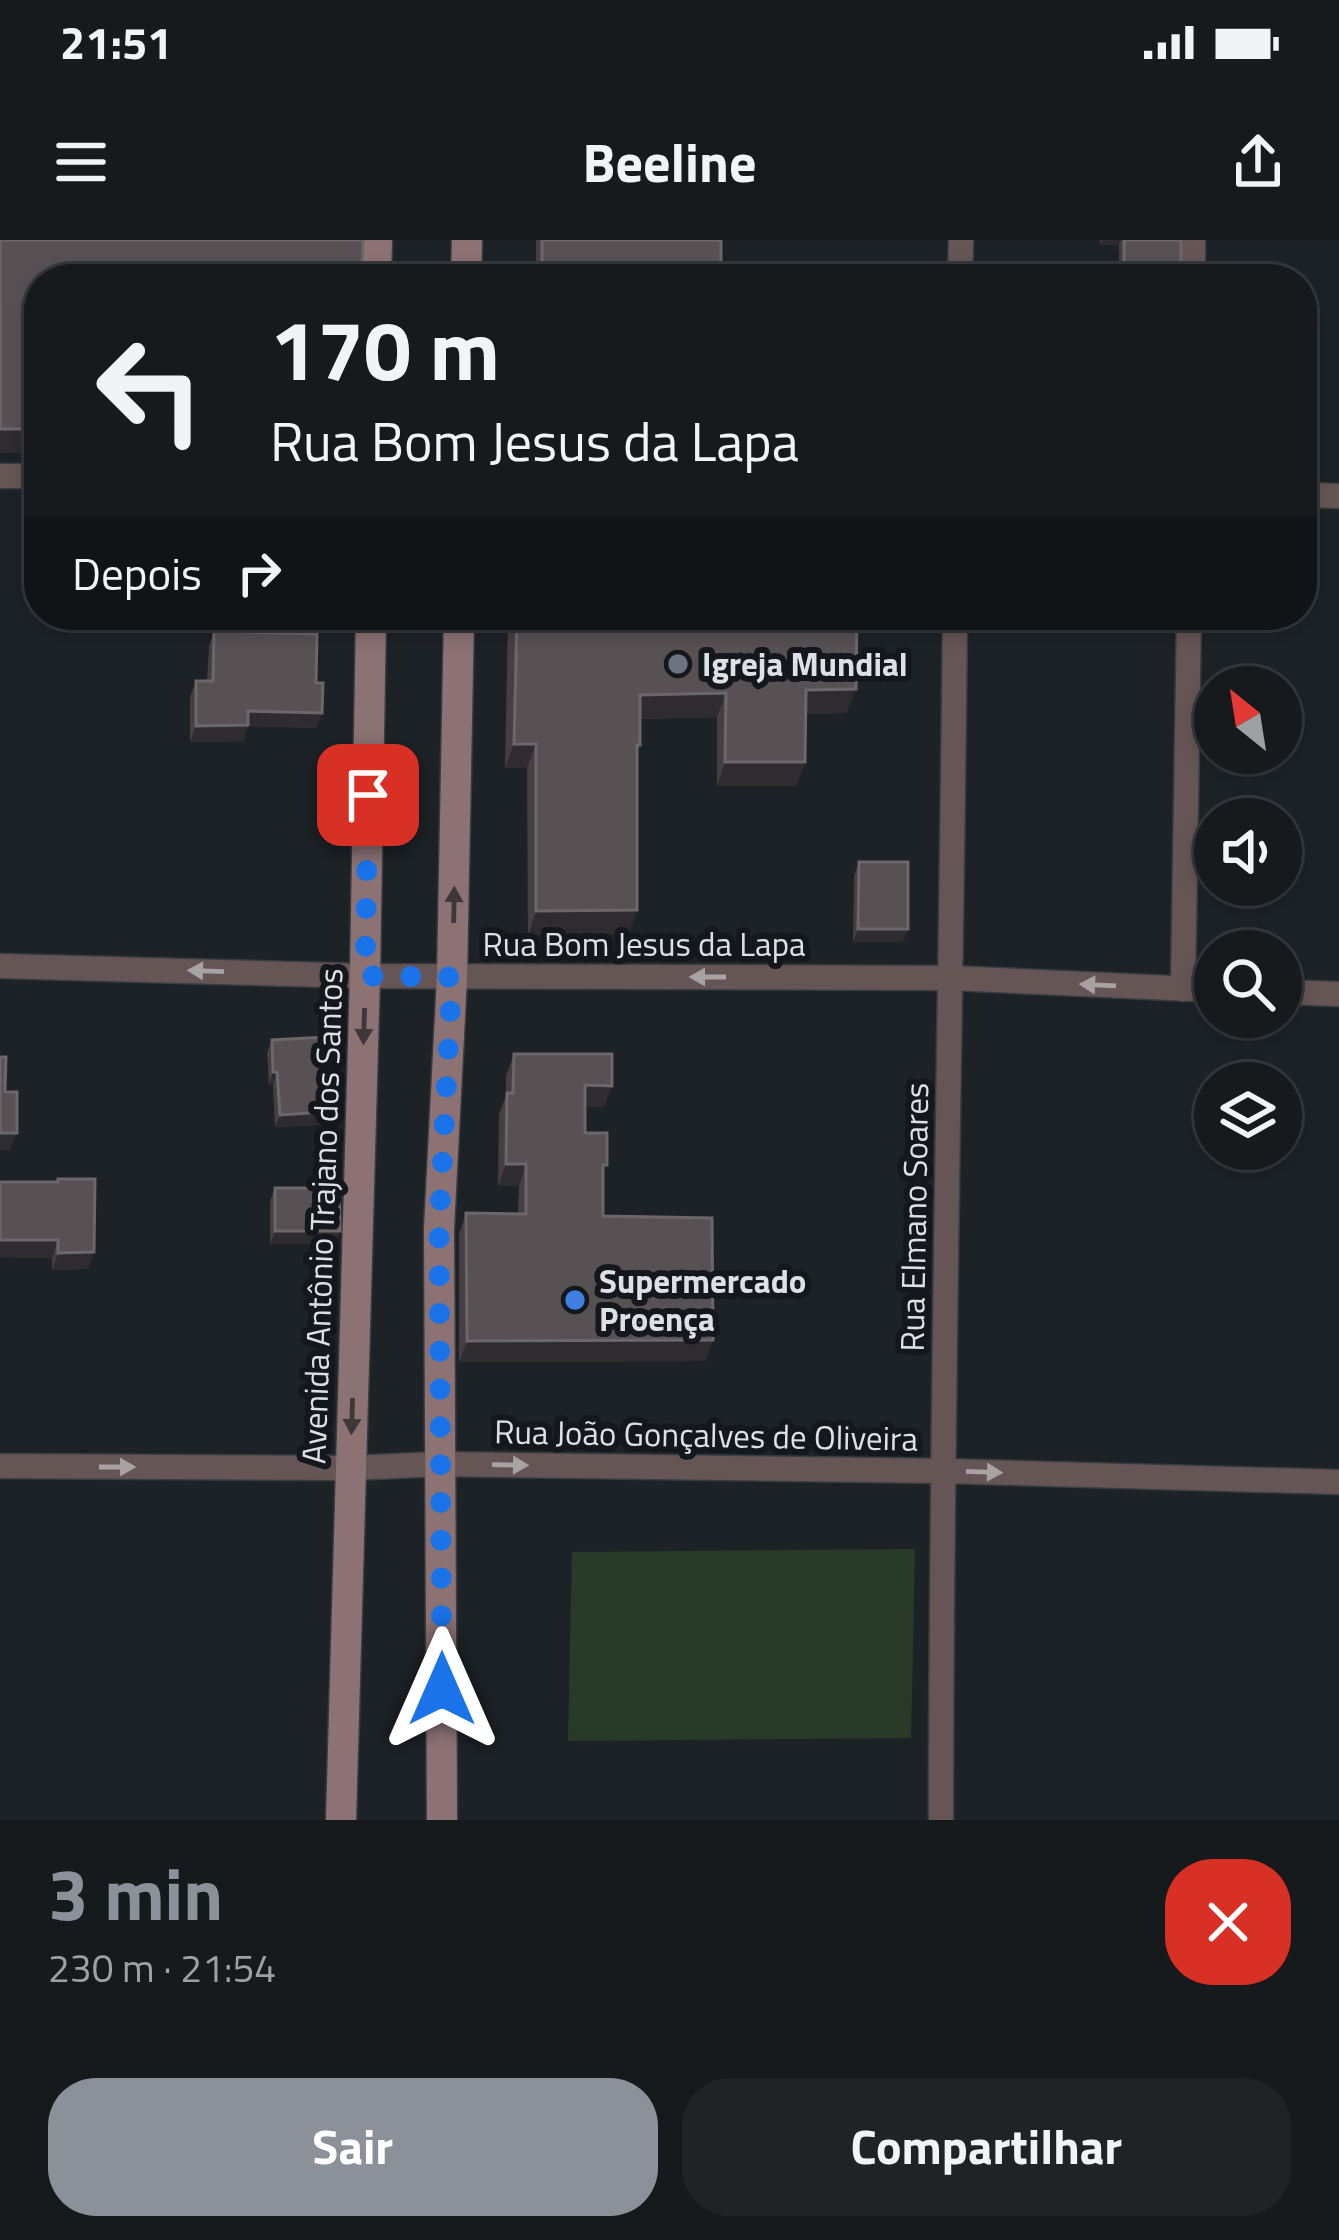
<!DOCTYPE html>
<html lang="pt">
<meta charset="utf-8">
<style>
:root{--surface:#161a1d;--page:#1f2326;--text:#f1f3f6;--muted:#9ea1a4;--line:#35383b;--accent:#8c9099}
body{margin:0;font-family:"Titillium Web",sans-serif;background:var(--page);color:var(--text);height:100vh;display:flex;flex-direction:column;font-size:45px;white-space:nowrap}
*{box-sizing:border-box;margin:0}
p{font-size:39px;color:var(--muted)}
.icon{flex:none;width:66px;height:66px;fill:none;stroke:currentColor;stroke-width:2;stroke-linecap:round;stroke-linejoin:round}
.map{position:relative;height:1580px;overflow:hidden}
.details{display:flex;flex-direction:column;background:var(--surface);flex:1}
.details>*{flex:none}
.top-card{position:absolute;left:24px;top:24px;width:1293px;height:366px;border-radius:48px;box-shadow:0 6px 18px #0003,0 0 0 3px var(--line);background:#161a1d;color:var(--text);overflow:hidden}
.needle{width:78px;rotate:330deg}
.tools{position:absolute;left:1194px;top:426px;display:grid;gap:24px}
.tools a{display:grid;place-items:center;width:108px;height:108px;border-radius:50%;background:var(--surface);box-shadow:0 6px 18px #0003,0 0 0 3px var(--line);font-size:60px}
.pin{position:absolute;display:grid;place-items:center;width:102px;height:102px;color:#fff;margin:-51px;border-radius:24px;box-shadow:0 6px 18px #0006}
.me{position:absolute;width:132px;margin:-66px;rotate:0deg;stroke-linejoin:round;filter:drop-shadow(0 0 9px #0008)}
.turn{display:flex;align-items:center;gap:42px;height:252px;padding:0 48px;font-size:54px}
.turn .icon{width:156px;height:156px;stroke-width:2.5}
.turn b{display:block;font-size:84px;line-height:102px}
.then{display:flex;align-items:center;height:114px;padding:0 48px;background:#0003;gap:24px;font-size:45px}
.round{display:grid;place-items:center;flex:none;width:126px;height:126px;border-radius:48px;background:var(--page)}
.overview{display:flex;align-items:center;justify-content:space-between;height:204px;padding:0 48px}
h1{font-size:72px;font-weight:700;line-height:90px;color:var(--accent)}
.action{display:flex;gap:24px;margin-top:auto;padding:24px 48px}
.action a{flex:1;height:138px;border-radius:48px;background:var(--accent);color:#fff;font-size:48px;font-weight:700;line-height:138px;text-align:center}
.action a+a{background:var(--page);color:var(--text)}
.status{display:flex;justify-content:space-between;align-items:center;height:84px;padding:0 60px;background:var(--surface);direction:ltr}
.status svg{height:33px;fill:currentColor}
header{display:flex;justify-content:space-between;align-items:center;height:156px;padding:0 48px;background:var(--surface);font-size:54px;font-weight:700}
.map>svg:first-child{display:block}
.green{fill:#2a3a28}
.lines{fill:none;stroke-linecap:round;stroke-linejoin:round}
.street-casing{stroke:#383d41;stroke-width:27}
.secondary-casing{stroke:#383d41;stroke-width:33}
.street{stroke:#655;stroke-width:24}
.secondary{stroke:#8c7273;stroke-width:30}
.wall{fill:#463f42}
.shaded-wall{fill:#2f2c30}
.building{fill:#575154;stroke:#6c676a;stroke-width:3}
.oneway{fill:#3e383b}
.oneway2{fill:#a7a2a4}
.route{stroke:#1a73e8;stroke-width:21;stroke-dasharray:0 37.8}
.worship-dot{fill:#6b7280;stroke:#14181d;stroke-width:4.5}
.shop-dot{fill:#3f7fe0;stroke:#14181d;stroke-width:4.5}
.labels{text-anchor:middle;dominant-baseline:central;stroke-width:12;stroke-linejoin:round;paint-order:stroke}
.poi-label{font-size:33px;font-weight:bold;fill:#dde1e4;stroke:#14181d;text-anchor:start}
.street-label{font-size:33px;fill:#dde1e4;stroke:#14181d}
</style>
<div class="status"><b>21:51</b><svg viewBox="0 0 49 12"><path d="M0 12V9h3v3zM5 12V6h3v6zM10 12V3h3v9zM15 12V0h3v12zM26 1h20v11H26zM47 4h2v5h-2z"/></svg></div>
<header><svg class="icon" aria-label="menu" viewBox="0 0 24 24"><path d="M4 6h16M4 12h16M4 18h16"/></svg>Beeline<svg class="icon" aria-label="share" viewBox="0 0 24 24"><path d="M12 15V3M7 8l5-5 5 5M5 13v7h14v-7"/></svg></header>
<div class="map">
<svg width="1339" height="1580" viewBox="0 0 1339 1580">
<rect width="100%" height="100%" fill="#1d2227"/>
<path class="green" d="M 915,1309 L 911,1498 L 568,1501 L 572,1312 Z"/>
<g class="lines">
<defs>
<g id="street">
<path d="M 960,39 L 961,0"/>
<path d="M 1193,39 L 1193,0"/>
<path d="M 0,236 L 39,236"/>
<path d="M 1302,255 L 1339,256"/>
<path d="M 0,726 L 365,736 L 952,738 L 1215,750"/>
<path d="M 1183,749 L 1189,375"/>
<path d="M 1281,752 L 1339,754"/>
<path d="M 0,1226 L 351,1228 L 440,1224 L 942,1231 L 1339,1242"/>
<path d="M 941,1580 C 941,1178 951,777 955,375"/>
</g>
<g id="secondary">
<path d="M 376,39 L 377,0"/>
<path d="M 466,39 L 467,0"/>
<path d="M 341,1580 L 365,736 L 371,375"/>
<path d="M 442,1580 L 439,989 L 452,737 L 459,375"/>
</g>
</defs>
<use href="#street" class="street-casing"/>
<use href="#secondary" class="secondary-casing"/>
<use href="#street" class="street"/>
<use href="#secondary" class="secondary"/>
</g>
<g class="wall">
<path d="M 536,0 L 721,0 L 721,26 L 716,39 L 536,39 Z"/>
<path d="M 1100,0 L 1181,0 L 1181,27 L 1186,39 L 1119,39 L 1119,5 L 1100,5 Z"/>
<path d="M 508,375 L 857,375 L 847,473 L 806,474 L 805,522 L 796,546 L 717,546 L 717,477 L 640,479 L 629,694 L 528,695 L 527,528 L 505,528 Z"/>
<path d="M 214,391 L 316,443 L 317,488 L 248,486 L 243,501 L 190,502 L 190,457 L 196,441 L 207,441 L 209,406 Z"/>
<path d="M 859,622 L 903,702 L 853,702 L 854,635 Z"/>
<path d="M 272,800 L 327,841 L 340,871 L 336,884 L 275,887 L 273,845 L 269,845 L 267,813 Z"/>
<path d="M 514,814 L 604,867 L 585,867 L 585,893 L 603,935 L 603,976 L 713,1100 L 705,1121 L 459,1122 L 459,994 L 466,973 L 518,974 L 519,946 L 498,946 L 499,874 L 506,856 L 506,836 Z"/>
<path d="M 0,942 L 88,1029 L 52,1030 L 52,1018 L 0,1017 Z"/>
<path d="M 275,948 L 335,1004 L 270,1004 L 270,961 Z"/>
</g>
<g class="shaded-wall">
<path d="M 1102,0 L 1121,0 L 1119,5 L 1100,5 Z"/>
<path d="M 542,25 L 721,26 L 716,39 L 537,39 Z"/>
<path d="M 362,33 L 360,39 L 263,39 L 265,34 Z"/>
<path d="M 146,34 L 212,34 L 210,39 L 144,39 Z"/>
<rect x="0" y="189" width="39" height="24"/>
<path d="M 856,449 L 847,473 L 797,474 L 806,450 Z"/>
<path d="M 726,453 L 717,477 L 632,479 L 640,455 Z"/>
<path d="M 248,471 L 322,473 L 317,488 L 248,486 L 243,501 L 190,502 L 196,486 Z"/>
<path d="M 514,504 L 536,504 L 527,528 L 505,528 Z"/>
<path d="M 725,522 L 805,522 L 796,546 L 717,546 Z"/>
<path d="M 637,670 L 629,694 L 528,695 L 536,671 Z"/>
<path d="M 858,689 L 908,689 L 903,702 L 853,702 Z"/>
<path d="M 273,832 L 277,832 L 273,845 L 269,845 Z"/>
<path d="M 585,845 L 612,846 L 604,867 L 578,867 Z"/>
<path d="M 340,871 L 336,884 L 275,887 L 280,875 Z"/>
<path d="M 0,893 L 17,893 L 10,910 L 0,910 Z"/>
<path d="M 506,924 L 526,924 L 519,946 L 498,946 Z"/>
<path d="M 275,991 L 340,991 L 335,1004 L 270,1004 Z"/>
<path d="M 0,1000 L 58,1000 L 52,1018 L 0,1017 Z"/>
<path d="M 94,1012 L 88,1029 L 52,1030 L 58,1013 Z"/>
<path d="M 713,1100 L 705,1121 L 459,1122 L 467,1101 Z"/>
</g>
<g class="building">
<path d="M 0,0 L 363,0 L 362,33 L 265,34 L 265,39 L 212,39 L 212,34 L 146,34 L 146,39 L 39,39 L 39,189 L 0,189 Z"/>
<path d="M 542,0 L 721,0 L 721,26 L 542,25 Z"/>
<path d="M 1124,0 L 1181,0 L 1181,27 L 1186,39 L 1124,39 Z"/>
<path d="M 517,375 L 857,375 L 856,449 L 806,450 L 805,522 L 725,522 L 726,453 L 640,455 L 640,505 L 637,505 L 637,670 L 536,671 L 536,504 L 514,504 Z"/>
<path d="M 214,391 L 317,394 L 316,443 L 323,443 L 322,473 L 248,471 L 248,485 L 196,486 L 196,441 L 213,441 Z"/>
<path d="M 859,622 L 908,622 L 908,689 L 858,689 Z"/>
<path d="M 325,797 L 327,841 L 339,840 L 340,871 L 280,875 L 277,832 L 273,832 L 272,800 Z"/>
<path d="M 514,814 L 612,814 L 612,846 L 585,845 L 585,893 L 607,893 L 607,925 L 603,925 L 603,976 L 712,978 L 713,1100 L 467,1101 L 466,973 L 526,974 L 526,924 L 506,924 L 507,853 L 513,853 Z"/>
<path d="M 0,817 L 6,817 L 5,852 L 17,852 L 17,893 L 0,893 Z"/>
<path d="M 58,939 L 95,939 L 94,1012 L 58,1013 L 58,1000 L 0,1000 L 0,942 L 58,942 Z"/>
<path d="M 275,948 L 339,948 L 340,991 L 275,991 Z"/>
</g>
<defs><path id="oneway-solid" d="M-6-.8H1V-3.2L6.5 0L1 3.2V.8H-6Z" transform="scale(3)"/></defs>
<g class="oneway">
<use href="#oneway-solid" transform="translate(454 665) rotate(-89)"/>
<use href="#oneway-solid" transform="translate(364 786) rotate(92)"/>
<use href="#oneway-solid" transform="translate(352 1176) rotate(92)"/>
</g>
<g class="oneway2">
<use href="#oneway-solid" transform="translate(206 731) rotate(-178)"/>
<use href="#oneway-solid" transform="translate(708 737) rotate(-180)"/>
<use href="#oneway-solid" transform="translate(1098 745) rotate(-177)"/>
<use href="#oneway-solid" transform="translate(510 1225) rotate(1)"/>
<use href="#oneway-solid" transform="translate(117 1227)"/>
<use href="#oneway-solid" transform="translate(984 1232) rotate(2)"/>
</g>
<g class="lines">
<path class="route" d="M 368,555 L 365,736 L 452,737 L 439,989 L 442,1449"/>
</g>
<circle class="worship-dot" cx="678" cy="424" r="12"/>
<circle class="shop-dot" cx="575" cy="1060" r="12"/>
<g class="labels">
<g class="poi-label">
<text x="702" y="424">Igreja Mundial</text>
<text x="599" y="1041">Supermercado<tspan x="599" dy="38">Proença</tspan></text>
</g>
<g class="street-label">
<text x="644" y="704">Rua Bom Jesus da Lapa</text>
<text transform="translate(322 976) rotate(-88)">Avenida Antônio Trajano dos Santos</text>
<text transform="translate(914 977) rotate(-89)">Rua Elmano Soares</text>
<text transform="translate(706 1195) rotate(1)">Rua João Gonçalves de Oliveira</text>
</g>
</g>
</svg>
<div class="tools">
<a><svg class="needle" viewBox="-14 -14 28 28"><path d="M0-13l5 13h-10z" fill="#e53935"/><path d="M0 13l5-13h-10z" fill="#9ea1a4"/></svg></a>
<a><svg class="icon" aria-label="sound" viewBox="0 0 24 24"><path d="M4 9h4l5-4v14l-5-4H4zM17 9q2 3 0 6"/></svg></a>
<a><svg class="icon" aria-label="search" viewBox="0 0 24 24"><circle cx="10" cy="10" r="6"/><path d="M15 15l6 6"/></svg></a>
<a><svg class="icon" aria-label="layers" viewBox="0 0 24 24"><path d="M12 4l9 5-9 5-9-5zM3 14l9 5 9-5"/></svg></a>
</div>
<div class="pin" style="left:368px;top:555px;background:#d93025"><svg class="icon" aria-label="arrive" viewBox="0 0 24 24"><path d="M6 21V4h12l-3 4 3 4H6"/></svg></div>
<svg class="me" style="left:442px;top:1449px" viewBox="-20 -20 40 40"><path d="M0-17L14 15 0 8-14 15z" fill="#1a73e8" stroke="#fff" stroke-width="4"/></svg>
<div class="top-card">
<div class="turn"><svg class="icon" aria-label="left" viewBox="0 0 24 24"><path d="M17 20v-9H6M10 6l-5 5 5 5"/></svg><div><b>170 m</b>Rua Bom Jesus da Lapa</div></div>
<div class="then">Depois<svg class="icon" aria-label="right" viewBox="0 0 24 24"><path d="M7 20v-9h11M14 6l5 5-5 5"/></svg></div>
</div>
</div>
<section class="details">
<div class="overview"><div><h1>3 min</h1><p>230 m · 21:54</p></div><a class="round" style="background:#d93025;color:#fff"><svg class="icon" aria-label="close" viewBox="0 0 24 24"><path d="M6 6l12 12M18 6L6 18"/></svg></a></div>
<div class="action"><a>Sair</a><a>Compartilhar</a></div>
</section>
